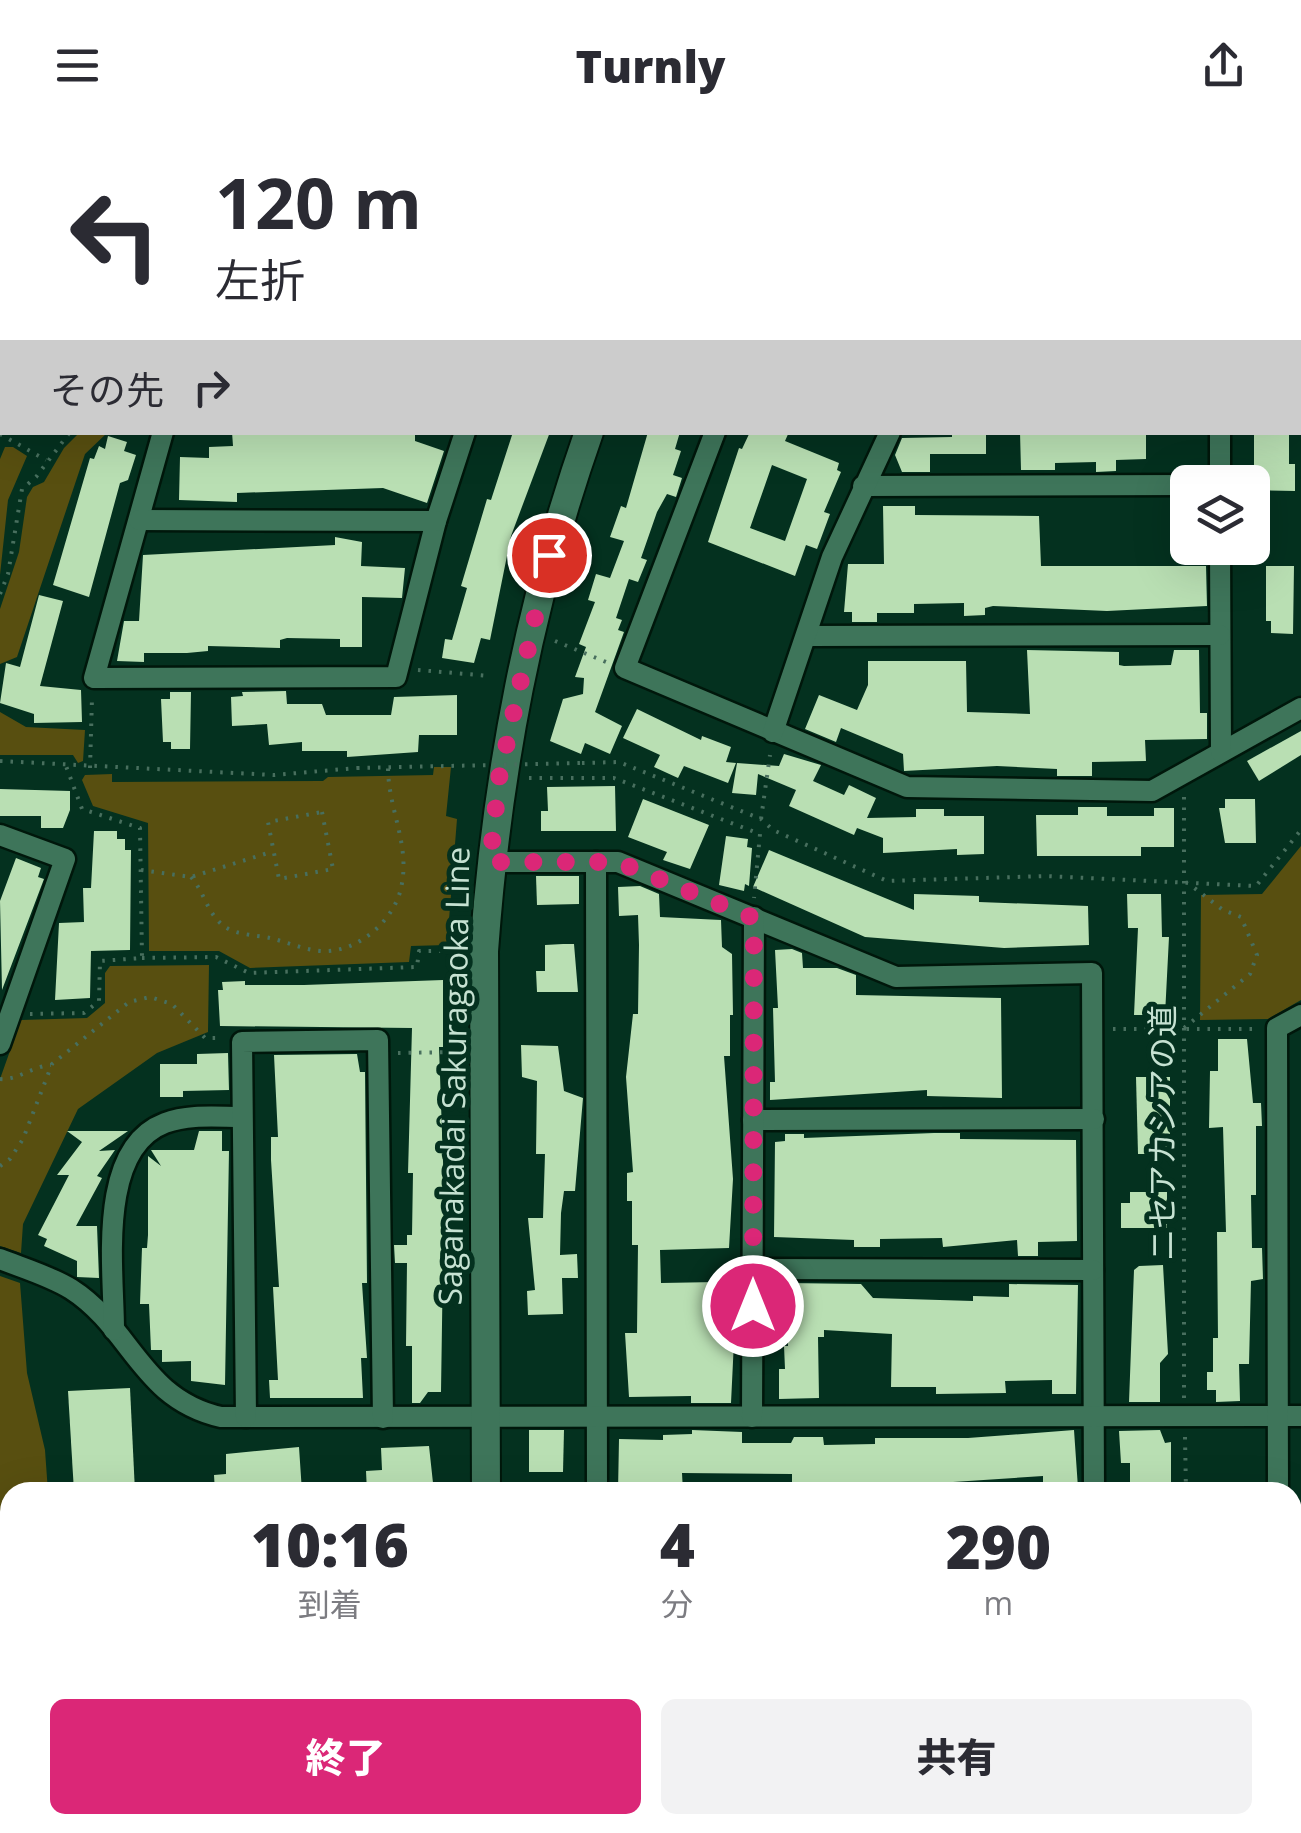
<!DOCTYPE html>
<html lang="ja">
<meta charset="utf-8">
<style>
:root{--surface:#fff;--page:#f2f2f3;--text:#2b2b33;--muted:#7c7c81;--accent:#db2777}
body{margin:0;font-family:"Open Sans","Noto Sans JP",sans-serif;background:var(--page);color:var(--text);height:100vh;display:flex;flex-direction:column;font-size:38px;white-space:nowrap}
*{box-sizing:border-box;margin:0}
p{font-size:32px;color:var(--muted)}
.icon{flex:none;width:55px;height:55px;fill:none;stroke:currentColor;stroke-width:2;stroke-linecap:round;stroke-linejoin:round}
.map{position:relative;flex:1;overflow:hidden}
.panel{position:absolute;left:0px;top:1352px;width:1302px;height:352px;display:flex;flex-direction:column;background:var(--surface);border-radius:30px 30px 0 0;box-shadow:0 10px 40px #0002}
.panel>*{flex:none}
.banner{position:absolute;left:0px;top:0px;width:1302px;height:305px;box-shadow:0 10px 40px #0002;background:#fff;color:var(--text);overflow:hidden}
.controls{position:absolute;left:1170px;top:335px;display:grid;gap:20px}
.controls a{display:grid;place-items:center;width:100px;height:100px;border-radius:15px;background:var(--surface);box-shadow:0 10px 40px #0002;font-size:50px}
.pin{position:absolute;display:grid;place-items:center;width:85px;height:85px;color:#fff;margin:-42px;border:5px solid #fff;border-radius:50%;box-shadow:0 2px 10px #0007}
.me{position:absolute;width:110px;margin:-55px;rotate:0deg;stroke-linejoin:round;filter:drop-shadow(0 0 8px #0008)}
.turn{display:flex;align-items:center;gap:35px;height:210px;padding:0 50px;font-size:45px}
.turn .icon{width:130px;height:130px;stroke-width:2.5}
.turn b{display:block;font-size:70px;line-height:85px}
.then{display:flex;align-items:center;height:95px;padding:0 50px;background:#0003;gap:20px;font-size:38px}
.eta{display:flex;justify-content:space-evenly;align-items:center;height:170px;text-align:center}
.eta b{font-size:60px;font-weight:800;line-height:70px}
.action{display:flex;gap:20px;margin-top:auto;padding:20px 50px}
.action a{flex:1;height:115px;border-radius:15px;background:var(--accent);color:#fff;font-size:40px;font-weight:800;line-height:115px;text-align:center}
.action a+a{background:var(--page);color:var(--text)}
header{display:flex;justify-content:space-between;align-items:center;height:130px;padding:0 50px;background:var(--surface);font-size:45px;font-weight:800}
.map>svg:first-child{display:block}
.green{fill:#584f10}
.building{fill:#b9dfb3;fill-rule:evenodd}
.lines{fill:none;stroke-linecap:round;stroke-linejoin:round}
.street-casing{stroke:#00170b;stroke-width:25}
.secondary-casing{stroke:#00170b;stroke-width:32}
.path{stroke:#486f5e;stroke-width:4;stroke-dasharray:2.5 8;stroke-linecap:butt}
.street{stroke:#3e755a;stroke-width:20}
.secondary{stroke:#3e755a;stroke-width:28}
.path-bridge{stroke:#486f5e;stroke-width:4;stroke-dasharray:2.5 8;stroke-linecap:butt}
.route{stroke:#db2777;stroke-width:18;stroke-dasharray:0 32.4}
.labels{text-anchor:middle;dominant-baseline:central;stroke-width:10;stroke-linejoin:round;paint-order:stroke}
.street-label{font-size:32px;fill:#c6e2d2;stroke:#04311f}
</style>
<header><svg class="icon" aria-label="menu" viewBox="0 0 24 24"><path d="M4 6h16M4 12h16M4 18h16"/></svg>Turnly<svg class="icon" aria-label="share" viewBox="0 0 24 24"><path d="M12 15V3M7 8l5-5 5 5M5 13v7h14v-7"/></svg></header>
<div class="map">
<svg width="1301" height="1703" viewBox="0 0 1301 1703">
<rect width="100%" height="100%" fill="#04311f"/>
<g class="green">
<path d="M 79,303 L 107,303 L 85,324 L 17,527 L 0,534 L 0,479 L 19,422 L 27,367 L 33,357 L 44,352 L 64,318 Z"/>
<path d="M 5,317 L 13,317 L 27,326 L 8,370 L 0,445 L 0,329 Z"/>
<path d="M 0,582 L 26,597 L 85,600 L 83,631 L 78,633 L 73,625 L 0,625 Z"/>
<path d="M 434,637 L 451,637 L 446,686 L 457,689 L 447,815 L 411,816 L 409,832 L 250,838 L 219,821 L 149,821 L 148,693 L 93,676 L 82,650 L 85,645 L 112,644 L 112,652 L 323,651 L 328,647 L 433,645 Z"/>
<path d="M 1301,716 L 1301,870 L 1268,889 L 1200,890 L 1201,765 L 1262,764 Z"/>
<path d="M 209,835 L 208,902 L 157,923 L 78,979 L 23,1094 L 21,1123 L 0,1116 L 0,949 L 21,890 L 87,888 L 105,873 L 105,843 L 110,836 Z"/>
<path d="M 0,1146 L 20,1153 L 27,1243 L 45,1320 L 48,1362 L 10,1362 L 10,1695 L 68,1695 L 70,1703 L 0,1703 Z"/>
</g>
<g class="building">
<path d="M 232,302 L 415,302 L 415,311 L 444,321 L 427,373 L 383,358 L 237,363 L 237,372 L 179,370 L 180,327 L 209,328 L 209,317 L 233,316 Z"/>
<path d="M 513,302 L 550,302 L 511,406 L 490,510 L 481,508 L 474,533 L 442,528 L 445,509 L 452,510 L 467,458 L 461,456 L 487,369 L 491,370 Z"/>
<path d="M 648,302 L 680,302 L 675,319 L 681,321 L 673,345 L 682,348 L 676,367 L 667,364 L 657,382 L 641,428 L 647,430 L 638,452 L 629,449 L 616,488 L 622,490 L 618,500 L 624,502 L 595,582 L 622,596 L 610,624 L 585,613 L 581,624 L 550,611 L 563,569 L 583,564 L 584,548 L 575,547 L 586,517 L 579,514 L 595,472 L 588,470 L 596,444 L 610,448 L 624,411 L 610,407 L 621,376 L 626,378 Z"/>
<path d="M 750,302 L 789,302 L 785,311 L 839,333 L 837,340 L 841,342 L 824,382 L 830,384 L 817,419 L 806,415 L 795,446 L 708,412 L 739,318 L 742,319 ZM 772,335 L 807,349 L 785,411 L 750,398 Z"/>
<path d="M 952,302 L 986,302 L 986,324 L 930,324 L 930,342 L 902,342 L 895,325 L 902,308 L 952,307 Z"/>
<path d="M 1020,302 L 1146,302 L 1146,329 L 1116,330 L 1116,341 L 1096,342 L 1096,332 L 1055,333 L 1055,340 L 1021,340 Z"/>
<path d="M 1254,302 L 1289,302 L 1289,334 L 1295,334 L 1295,361 L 1254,360 Z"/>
<path d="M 108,306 L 127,312 L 124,321 L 136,325 L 128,350 L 120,353 L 89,467 L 53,455 L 90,328 L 94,329 L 99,316 L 105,319 Z"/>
<path d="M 883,376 L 915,376 L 915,385 L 1039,386 L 1041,436 L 1206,436 L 1207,476 L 1107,481 L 993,476 L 985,478 L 985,485 L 964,486 L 964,473 L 914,474 L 914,483 L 877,483 L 877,492 L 852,492 L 852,482 L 844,482 L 848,434 L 884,434 Z"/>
<path d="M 335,407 L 362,412 L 361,436 L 405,438 L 402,468 L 362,467 L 362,517 L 340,517 L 340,509 L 287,508 L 280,510 L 280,518 L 208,516 L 208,521 L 187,523 L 144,523 L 144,532 L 117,531 L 124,491 L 139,491 L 143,425 L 335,415 Z"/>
<path d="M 1266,436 L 1294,436 L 1293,504 L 1271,503 L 1271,491 L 1266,491 Z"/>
<path d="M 39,465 L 63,471 L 40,556 L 81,560 L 82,592 L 34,593 L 34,584 L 0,573 L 6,533 L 20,537 Z"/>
<path d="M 1027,520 L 1119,522 L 1119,535 L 1124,536 L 1171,535 L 1174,520 L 1199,520 L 1200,583 L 1207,583 L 1207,609 L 1145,610 L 1146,631 L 1092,632 L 1092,646 L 1057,646 L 1057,639 L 997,636 L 904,641 L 903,624 L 841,598 L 836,612 L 805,599 L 819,565 L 857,580 L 868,555 L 868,531 L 966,531 L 967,582 L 1030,584 Z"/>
<path d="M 286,561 L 287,574 L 322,574 L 326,585 L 391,585 L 394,567 L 457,565 L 457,605 L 419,605 L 418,622 L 347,627 L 347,621 L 302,621 L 302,612 L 269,615 L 267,594 L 232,596 L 231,567 L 243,566 L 242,562 Z"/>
<path d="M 170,562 L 191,562 L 190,619 L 171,619 L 171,612 L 163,612 L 161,569 L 170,569 Z"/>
<path d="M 637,579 L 701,610 L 702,606 L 731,617 L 726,632 L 736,633 L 728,653 L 684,636 L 678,648 L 654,637 L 660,625 L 623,608 Z"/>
<path d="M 1301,601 L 1301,625 L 1259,651 L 1247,631 Z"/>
<path d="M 784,624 L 821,635 L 813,651 L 844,665 L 849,655 L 876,668 L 867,688 L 916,687 L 916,679 L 944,679 L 944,686 L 984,686 L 984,724 L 957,725 L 957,719 L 883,723 L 883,708 L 857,698 L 854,705 L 789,676 L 796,660 L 758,644 L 756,665 L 732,663 L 737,633 L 779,636 Z"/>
<path d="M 615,656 L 616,701 L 541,701 L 541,681 L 548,681 L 547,657 Z"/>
<path d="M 0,659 L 70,661 L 70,680 L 63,698 L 41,698 L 41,686 L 0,686 Z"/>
<path d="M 643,669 L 709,695 L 690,739 L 663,730 L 667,722 L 628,707 Z"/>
<path d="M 1225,669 L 1255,669 L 1256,713 L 1225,713 L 1219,678 L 1225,678 Z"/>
<path d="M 1078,677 L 1107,677 L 1107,686 L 1154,686 L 1154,678 L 1174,678 L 1174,717 L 1141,717 L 1141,726 L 1037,726 L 1036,685 L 1078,685 Z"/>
<path d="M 94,701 L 117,701 L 117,709 L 125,709 L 125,720 L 131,720 L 130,820 L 91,821 L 90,868 L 55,870 L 59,793 L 84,792 L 83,758 L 91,758 Z"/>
<path d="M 726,706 L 748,709 L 747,717 L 752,718 L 749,756 L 745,754 L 744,761 L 719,755 Z"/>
<path d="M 769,720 L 914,780 L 914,764 L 979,766 L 979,772 L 1088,776 L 1089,815 L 1004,818 L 865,807 L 753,757 Z"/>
<path d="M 16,728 L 41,738 L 38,747 L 44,749 L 2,860 L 0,771 Z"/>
<path d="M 536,746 L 579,746 L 579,774 L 537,775 Z"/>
<path d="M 640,756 L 659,764 L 660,787 L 721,790 L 722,817 L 732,824 L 733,885 L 730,885 L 730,926 L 724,926 L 733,1049 L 729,1118 L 660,1120 L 661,1153 L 717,1152 L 718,1204 L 728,1204 L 728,1211 L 734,1211 L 731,1273 L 691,1273 L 691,1266 L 629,1267 L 625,1203 L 637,1203 L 638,1115 L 632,1115 L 632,1071 L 627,1071 L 627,1043 L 633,1042 L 626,947 L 633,884 L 638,884 L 639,815 L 638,785 L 619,786 L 618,757 Z"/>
<path d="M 1127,764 L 1161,764 L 1162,807 L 1169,807 L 1165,885 L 1134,885 L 1138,798 L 1128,798 Z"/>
<path d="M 563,814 L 574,814 L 578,862 L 537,862 L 536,841 L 545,841 L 545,815 Z"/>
<path d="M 792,819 L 802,823 L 803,838 L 837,838 L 856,845 L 856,865 L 1001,868 L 1002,968 L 927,966 L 927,960 L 770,970 L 770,952 L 775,952 L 773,878 L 778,878 L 775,820 Z"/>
<path d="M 443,850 L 443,917 L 439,917 L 444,1060 L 441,1262 L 428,1262 L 420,1273 L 412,1273 L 412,1216 L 406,1216 L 407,1133 L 395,1133 L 394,1115 L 407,1115 L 407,1105 L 412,1105 L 413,1043 L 408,1043 L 412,898 L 220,896 L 218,860 L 223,860 L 222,852 L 245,851 L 245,855 L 304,855 Z"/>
<path d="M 1218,909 L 1247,909 L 1253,973 L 1261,973 L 1262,996 L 1256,996 L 1256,1065 L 1251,1065 L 1252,1118 L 1262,1118 L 1263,1149 L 1251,1151 L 1249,1234 L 1239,1234 L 1240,1271 L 1216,1272 L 1216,1260 L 1207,1260 L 1207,1242 L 1213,1242 L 1213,1208 L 1218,1208 L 1217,1102 L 1226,1102 L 1223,997 L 1209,998 L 1210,941 L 1218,941 Z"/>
<path d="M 521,915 L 558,916 L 564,961 L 583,968 L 575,1061 L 564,1061 L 561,1083 L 560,1125 L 577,1124 L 578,1148 L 562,1148 L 563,1184 L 528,1185 L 527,1161 L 535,1160 L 528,1088 L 543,1088 L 545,1024 L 536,1024 L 537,951 L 522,947 Z"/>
<path d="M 228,923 L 229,960 L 183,961 L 183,967 L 160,967 L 160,934 L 197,934 L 197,924 Z"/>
<path d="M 357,924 L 360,942 L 365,942 L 367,1153 L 362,1153 L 367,1228 L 361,1228 L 363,1268 L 270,1268 L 269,1250 L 278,1250 L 273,1157 L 279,1157 L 271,1030 L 271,1007 L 278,1007 L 274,925 Z"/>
<path d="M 1136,947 L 1170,947 L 1170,1024 L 1138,1024 Z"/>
<path d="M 67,1001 L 128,1001 L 99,1021 L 115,1020 L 97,1046 L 102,1048 L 76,1096 L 97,1096 L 99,1148 L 77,1147 L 77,1131 L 44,1116 L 47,1109 L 38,1105 L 69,1045 L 57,1045 L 82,1012 Z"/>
<path d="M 199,1001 L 222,1001 L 222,1021 L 229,1021 L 225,1255 L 191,1251 L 191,1231 L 162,1232 L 162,1220 L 151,1220 L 149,1174 L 140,1174 L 142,1118 L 147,1118 L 148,1105 L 148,1026 L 161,1036 L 151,1020 L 194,1020 Z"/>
<path d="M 934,1003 L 960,1003 L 960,1009 L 1076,1010 L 1077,1111 L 1038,1112 L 1038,1126 L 1018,1126 L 1017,1110 L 943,1117 L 942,1108 L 880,1109 L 880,1117 L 854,1117 L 854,1110 L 774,1107 L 775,1012 L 785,1011 L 785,1004 L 804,1004 L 804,1008 Z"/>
<path d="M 1130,1062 L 1167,1062 L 1167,1098 L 1121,1098 L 1121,1073 L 1130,1073 Z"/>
<path d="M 1163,1135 L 1168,1224 L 1160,1233 L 1160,1272 L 1129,1272 L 1134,1140 L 1139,1136 Z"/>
<path d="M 787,1153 L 861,1154 L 873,1168 L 973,1171 L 973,1166 L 1009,1167 L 1009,1154 L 1078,1155 L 1076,1264 L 1052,1264 L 1052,1250 L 1005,1251 L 1006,1263 L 936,1264 L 936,1257 L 891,1257 L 892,1204 L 824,1200 L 824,1207 L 818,1207 L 819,1268 L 779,1269 L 779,1239 L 785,1239 L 784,1216 L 788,1216 Z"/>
<path d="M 130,1258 L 135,1362 L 74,1362 L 68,1261 Z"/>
<path d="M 529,1300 L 564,1300 L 563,1342 L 529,1342 Z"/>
<path d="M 692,1300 L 742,1302 L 742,1313 L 791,1313 L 794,1307 L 823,1307 L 824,1315 L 875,1314 L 875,1308 L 968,1308 L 1074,1300 L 1078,1358 L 1052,1359 L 1052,1354 L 1043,1354 L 1043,1346 L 953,1352 L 953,1362 L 840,1362 L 840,1353 L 792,1354 L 792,1344 L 682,1343 L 683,1362 L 618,1362 L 619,1309 L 663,1310 L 663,1305 L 692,1304 Z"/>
<path d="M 1160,1300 L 1165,1313 L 1171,1312 L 1171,1355 L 1161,1356 L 1161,1362 L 1130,1362 L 1130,1333 L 1121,1333 L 1119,1301 Z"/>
<path d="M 429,1316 L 433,1353 L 411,1356 L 411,1362 L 367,1362 L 366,1341 L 382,1340 L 381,1318 Z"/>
<path d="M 299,1317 L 302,1362 L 215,1362 L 214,1345 L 226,1344 L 226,1324 Z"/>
</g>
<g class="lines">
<defs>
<g id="street">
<path d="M 427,2 L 428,0"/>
<path d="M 598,2 L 600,0"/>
<path d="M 877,2 L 879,0"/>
<path d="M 1060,2 L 1062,0"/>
<path d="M 1300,52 L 1301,52"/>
<path d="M 1300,209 L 1301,209"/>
<path d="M 163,302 L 94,548 L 396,547 L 436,391 L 465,302"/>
<path d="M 715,302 L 625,538 L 907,657 L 1152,661 L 1301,578"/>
<path d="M 1220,352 L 1220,302"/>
<path d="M 863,356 L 1188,355"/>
<path d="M 139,390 L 436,391"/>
<path d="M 1220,418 L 1221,622"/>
<path d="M 807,506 L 1220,505"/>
<path d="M 773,602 L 832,427 L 890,302"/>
<path d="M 0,705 L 65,729 L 0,914"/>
<path d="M 490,732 L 618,732 L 896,847 L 1092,843 L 1094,1362"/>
<path d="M 596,732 L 597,1362"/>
<path d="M 753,990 L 1094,989"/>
<path d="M 0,1129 C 23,1138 50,1146 71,1159 C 132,1198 141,1269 221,1287 L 1301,1286"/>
<path d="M 753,1139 L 1093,1140"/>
<path d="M 114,1200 C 114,1141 96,1019 165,993 C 189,984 216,987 242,987"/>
<path d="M 246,1287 L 242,912 L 378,910 L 383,1288"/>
<path d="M 752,1287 L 754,787"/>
<path d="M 1278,1362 L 1277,898 L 1301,885"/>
<path d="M 1292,1434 L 1301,1434"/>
<path d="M 660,1695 L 662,1703"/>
<path d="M 1096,1695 L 1096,1703"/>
<path d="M 1281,1695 L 1281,1703"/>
</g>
<g id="secondary">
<path d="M 738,2 L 740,0"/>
<path d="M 486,1362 L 484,821 C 497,641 529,473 589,302"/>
<path d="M 541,1695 L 543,1703"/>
</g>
</defs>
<use href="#street" class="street-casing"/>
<use href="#secondary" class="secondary-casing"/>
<g class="path">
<path d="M 106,2 L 107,0"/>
<path d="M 229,2 L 230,0"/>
<path d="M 336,2 L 339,0"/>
<path d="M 0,275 L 2,275"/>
<path d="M 0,304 L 46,330"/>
<path d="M 0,464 L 8,444 L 22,359 L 36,347 L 70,302"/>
<path d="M 555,511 L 606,532"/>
<path d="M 418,540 L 490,546"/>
<path d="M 0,631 L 274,645 L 357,638"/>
<path d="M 582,633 L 619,632 L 761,689 L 773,700 L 887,751 L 1046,746 L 1256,756 L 1301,700"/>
<path d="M 90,638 L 92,568"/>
<path d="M 529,648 L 614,648 L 760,704 L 754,768"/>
<path d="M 1184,667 L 1184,1268"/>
<path d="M 322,682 L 333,739 L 279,749 L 268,692 Z"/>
<path d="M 761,689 L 770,625"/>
<path d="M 141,740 L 191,747 L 271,722"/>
<path d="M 191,747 C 205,763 207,784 225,797 C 237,805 256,805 270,808 C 287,812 304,820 322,821 C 357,823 394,791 401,758 C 411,715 388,680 388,637"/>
<path d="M 142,828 L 216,827 L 249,843 L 417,837 L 419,821 L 457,821"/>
<path d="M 30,884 L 84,883 L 99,871 L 100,831 L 142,828 L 140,698 L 82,679 L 66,636"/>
<path d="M 1184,898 L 1250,844 L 1257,825 L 1241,787 L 1223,780 L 1188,753"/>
<path d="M 1113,899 L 1254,899"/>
<path d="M 398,923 L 454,922"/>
<path d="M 0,949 C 16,951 33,936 51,935"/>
<path d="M 0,1036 L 10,1029 L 23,1009 L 52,934 L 129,872 L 150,867 L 172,874 L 205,908 L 223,908"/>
<path d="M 1185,1307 L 1186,1362"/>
<path d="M 1185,1703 L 1186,1695"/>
</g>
<use href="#street" class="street"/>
<use href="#secondary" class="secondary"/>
<path class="path-bridge" d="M 357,638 L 582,633"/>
</g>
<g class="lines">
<path class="route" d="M 549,425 L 499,648 L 490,732 L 618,732 L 754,788 L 753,1176"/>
</g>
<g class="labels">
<g class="street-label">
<text transform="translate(453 946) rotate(-89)">Saganakadai Sakuragaoka Line</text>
<text transform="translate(1161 1003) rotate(-90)">ニセアカシアの道</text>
</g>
</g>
</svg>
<div class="controls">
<a><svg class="icon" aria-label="layers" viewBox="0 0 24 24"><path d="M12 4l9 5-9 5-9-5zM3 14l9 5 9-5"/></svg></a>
</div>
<div class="pin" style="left:549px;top:425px;background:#d93025"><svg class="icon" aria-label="arrive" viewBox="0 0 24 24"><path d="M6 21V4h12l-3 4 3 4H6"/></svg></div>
<svg class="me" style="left:753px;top:1176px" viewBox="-20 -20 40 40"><circle r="17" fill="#db2777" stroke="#fff" stroke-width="3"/><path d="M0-11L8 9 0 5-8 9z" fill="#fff"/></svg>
<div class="banner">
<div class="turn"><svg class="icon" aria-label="left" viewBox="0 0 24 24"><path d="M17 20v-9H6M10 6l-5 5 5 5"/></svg><div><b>120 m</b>左折</div></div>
<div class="then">その先<svg class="icon" aria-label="right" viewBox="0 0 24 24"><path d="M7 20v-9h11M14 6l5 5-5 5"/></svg></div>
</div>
<section class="panel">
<div class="eta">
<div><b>10:16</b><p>到着</p></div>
<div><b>4</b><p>分</p></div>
<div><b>290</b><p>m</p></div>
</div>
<div class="action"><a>終了</a><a>共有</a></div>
</section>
</div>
